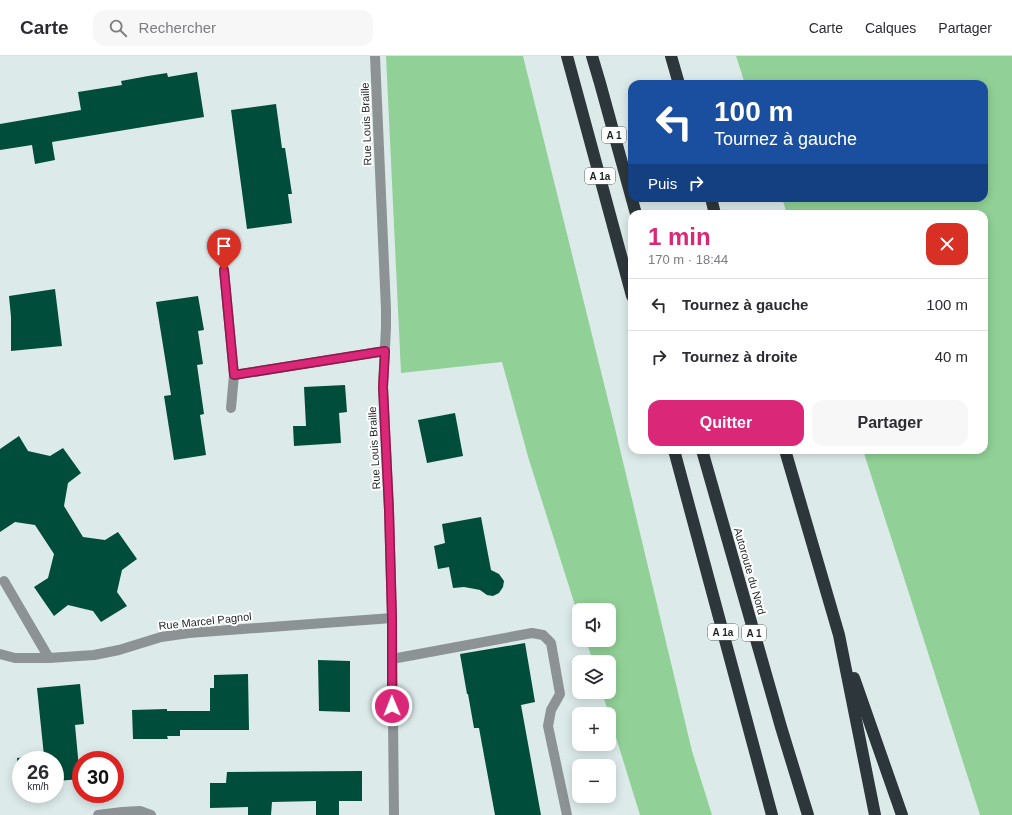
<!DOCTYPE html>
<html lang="fr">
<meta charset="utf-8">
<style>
:root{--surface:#fff;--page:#f7f7f7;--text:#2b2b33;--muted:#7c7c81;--line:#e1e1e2;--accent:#db2777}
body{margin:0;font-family:Arial,sans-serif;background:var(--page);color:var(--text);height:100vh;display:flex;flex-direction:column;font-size:15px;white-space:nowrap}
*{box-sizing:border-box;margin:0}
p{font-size:13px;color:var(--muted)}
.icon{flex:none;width:22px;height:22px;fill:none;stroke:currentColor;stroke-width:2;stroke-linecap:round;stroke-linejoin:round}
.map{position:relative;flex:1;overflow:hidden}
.details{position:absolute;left:628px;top:154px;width:360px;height:244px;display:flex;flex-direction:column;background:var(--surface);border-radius:12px;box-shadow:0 2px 10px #0003}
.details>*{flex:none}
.banner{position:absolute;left:628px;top:24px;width:360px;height:122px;border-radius:12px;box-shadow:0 2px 10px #0003;background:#1a4fa0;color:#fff;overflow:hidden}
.controls{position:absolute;left:572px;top:547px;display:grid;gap:8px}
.controls a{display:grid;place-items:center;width:44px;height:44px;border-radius:8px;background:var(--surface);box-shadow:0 2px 10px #0003;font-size:20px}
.speed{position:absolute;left:12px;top:695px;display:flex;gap:8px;font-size:20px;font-weight:700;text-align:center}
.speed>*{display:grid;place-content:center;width:52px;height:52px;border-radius:50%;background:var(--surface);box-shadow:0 2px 10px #0003;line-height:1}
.speed small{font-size:10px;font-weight:400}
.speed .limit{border:6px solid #d22;background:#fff;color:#111}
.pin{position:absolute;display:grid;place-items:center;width:34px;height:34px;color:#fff;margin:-41px -17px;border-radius:50% 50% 50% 0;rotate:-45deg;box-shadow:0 0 4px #0007}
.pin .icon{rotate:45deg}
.me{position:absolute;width:44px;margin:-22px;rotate:359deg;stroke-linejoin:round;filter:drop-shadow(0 0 3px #0008)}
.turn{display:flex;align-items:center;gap:14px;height:84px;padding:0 20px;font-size:18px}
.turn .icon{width:52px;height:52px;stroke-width:2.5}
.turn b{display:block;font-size:28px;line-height:34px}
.then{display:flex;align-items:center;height:38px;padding:0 20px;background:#0003;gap:8px;font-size:15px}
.round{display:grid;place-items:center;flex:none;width:42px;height:42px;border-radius:12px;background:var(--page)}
.head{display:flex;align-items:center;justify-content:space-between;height:68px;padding:0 20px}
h1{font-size:24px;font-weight:800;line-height:30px;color:var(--accent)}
.action{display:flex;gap:8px;margin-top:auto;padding:8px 20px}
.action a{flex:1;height:46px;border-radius:12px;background:var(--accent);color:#fff;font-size:16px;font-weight:800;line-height:46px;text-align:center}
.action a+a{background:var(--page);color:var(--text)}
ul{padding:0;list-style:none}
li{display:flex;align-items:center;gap:12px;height:52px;padding:0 20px;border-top:1px solid var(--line)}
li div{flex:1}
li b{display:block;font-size:15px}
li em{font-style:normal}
header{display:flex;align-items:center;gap:24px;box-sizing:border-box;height:56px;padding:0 20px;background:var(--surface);border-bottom:1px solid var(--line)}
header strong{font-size:19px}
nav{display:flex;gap:22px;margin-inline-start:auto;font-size:14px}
.search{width:280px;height:36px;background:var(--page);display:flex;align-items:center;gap:10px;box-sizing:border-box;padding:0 14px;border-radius:12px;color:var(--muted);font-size:15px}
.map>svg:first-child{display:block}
.green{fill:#91d197}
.building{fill:#014d3c}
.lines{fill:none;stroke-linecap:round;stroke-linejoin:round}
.lane{stroke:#8d9395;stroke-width:10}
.street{stroke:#8d9395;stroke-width:10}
.highway{stroke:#2d373b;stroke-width:12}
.route-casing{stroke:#8e194d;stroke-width:10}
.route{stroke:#db2777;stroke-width:7}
.labels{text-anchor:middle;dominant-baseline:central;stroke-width:4;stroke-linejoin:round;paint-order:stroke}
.shield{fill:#fff;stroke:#616565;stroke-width:1}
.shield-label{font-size:10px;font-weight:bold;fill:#1d2323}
.street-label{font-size:11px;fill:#1d2323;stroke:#fff}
</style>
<header>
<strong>Carte</strong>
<div class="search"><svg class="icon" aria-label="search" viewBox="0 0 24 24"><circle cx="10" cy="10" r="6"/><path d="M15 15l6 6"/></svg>Rechercher</div>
<nav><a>Carte</a><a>Calques</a><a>Partager</a></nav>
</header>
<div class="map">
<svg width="1012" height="759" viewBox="0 0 1012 759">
<rect width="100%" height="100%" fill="#dcebea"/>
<g class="green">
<path d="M 386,0 L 523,0 L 614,368 L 692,695 L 712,759 L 640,759 L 602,636 L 609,636 L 609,606 L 593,606 L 586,584 L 609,584 L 609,554 L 579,554 L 579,562 L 529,404 L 502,306 L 401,317 Z"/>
<path d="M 736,0 L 1012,0 L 1012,759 L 980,759 L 863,394 L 984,394 L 984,158 L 787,158 L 782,142 L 984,142 L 984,28 L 745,28 Z"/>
</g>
<g class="building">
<path d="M 197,16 L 204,61 L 52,86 L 55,104 L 35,108 L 32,89 L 0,94 L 0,68 L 81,54 L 78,36 L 122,29 L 121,25 L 148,20 L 167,17 L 168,21 Z"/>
<path d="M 276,48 L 282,92 L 285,92 L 292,138 L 288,138 L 292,167 L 247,173 L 231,54 Z"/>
<path d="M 55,233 L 62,290 L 11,295 L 11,261 L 9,240 Z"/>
<path d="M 198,240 L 204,274 L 198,275 L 203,308 L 197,309 L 204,358 L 200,359 L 206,399 L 174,404 L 164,340 L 171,339 L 156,246 Z"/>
<path d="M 345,329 L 347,356 L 339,357 L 341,387 L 294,390 L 293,370 L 306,370 L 304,331 Z"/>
<path d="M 455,357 L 463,400 L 427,407 L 418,364 Z"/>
<path d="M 19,380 L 28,395 L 50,400 L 63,392 L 81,417 L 68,427 L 64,450 L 83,481 L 105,484 L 118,476 L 137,503 L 122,514 L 117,536 L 127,550 L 101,566 L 93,555 L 68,549 L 54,560 L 34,531 L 48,522 L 54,498 L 35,469 L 15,466 L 0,476 L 0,393 Z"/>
<path d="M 481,461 L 491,514 L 499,518 L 504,525 L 503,531 L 499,537 L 493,540 L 487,539 L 480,534 L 475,533 L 464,531 L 453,532 L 449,511 L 438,513 L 434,490 L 445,487 L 442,468 Z"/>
<path d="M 525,587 L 535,646 L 521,649 L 541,759 L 495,759 L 479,672 L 474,672 L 468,638 L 467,638 L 460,598 Z"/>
<path d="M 318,604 L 350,605 L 350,656 L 319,655 Z"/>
<path d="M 248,618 L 249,674 L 180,674 L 180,680 L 167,680 L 168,683 L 133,683 L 132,654 L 167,653 L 167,655 L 210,655 L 210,632 L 214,632 L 214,619 Z"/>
<path d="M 80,628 L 84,668 L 75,669 L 80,723 L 58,725 L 58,729 L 55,729 L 55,704 L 21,704 L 21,731 L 19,731 L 17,702 L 44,700 L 37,632 Z"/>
<path d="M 362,715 L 362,745 L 339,745 L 339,759 L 316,759 L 316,745 L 272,746 L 271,759 L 248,759 L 248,751 L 210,752 L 210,727 L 226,727 L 227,716 Z"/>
</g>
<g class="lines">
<g class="lane">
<path d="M 4,525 L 49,602"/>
<path d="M 392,603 L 532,577 L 543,579 L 551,587 L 560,638 L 551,654 L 548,670 L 567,759"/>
</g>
<g class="street">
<path d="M 375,0 L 386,254 L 386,271 L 383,331 L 389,454 L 392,562 L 394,759"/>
<path d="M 224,214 L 234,319 L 231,352"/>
<path d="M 234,319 L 385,295"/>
<path d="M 0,598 L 15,602 L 49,602 L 94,599 L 119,594 L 161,581 L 189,577 L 392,562"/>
<path d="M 98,759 L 122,756 L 140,755 L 151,759"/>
</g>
<g class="highway">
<path d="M 567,0 L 632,240"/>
<path d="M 592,0 L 600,27 L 636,158"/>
<path d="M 671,0 L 679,28"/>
<path d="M 711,142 L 715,158"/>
<path d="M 674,394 L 772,759"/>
<path d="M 702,394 L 781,671 L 808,759"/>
<path d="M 785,394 L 839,579 L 875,759"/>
<path d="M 854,622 L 902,759"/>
</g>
</g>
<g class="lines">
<defs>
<path id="route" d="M 224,214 L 234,319 L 385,295 L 383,331 L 389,454 L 392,562 L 392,650"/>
</defs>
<use href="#route" class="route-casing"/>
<use href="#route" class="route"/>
</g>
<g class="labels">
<g class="shield">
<rect x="602" y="71" width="24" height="16" rx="3"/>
<rect x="585" y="112" width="30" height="16" rx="3"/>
<rect x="708" y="568" width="30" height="16" rx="3"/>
<rect x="742" y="569" width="24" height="16" rx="3"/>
</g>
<g class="shield-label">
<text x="614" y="79">A 1</text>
<text x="600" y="120">A 1a</text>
<text x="723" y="576">A 1a</text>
<text x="754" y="577">A 1</text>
</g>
<g class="street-label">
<text transform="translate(366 68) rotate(-92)">Rue Louis Braille</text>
<text transform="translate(374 392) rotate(-93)">Rue Louis Braille</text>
<text transform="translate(750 515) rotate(74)">Autoroute du Nord</text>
<text transform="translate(205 565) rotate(-6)">Rue Marcel Pagnol</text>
</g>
</g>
</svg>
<div class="controls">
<a><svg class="icon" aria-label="sound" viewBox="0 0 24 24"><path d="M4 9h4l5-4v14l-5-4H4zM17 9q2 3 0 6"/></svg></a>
<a><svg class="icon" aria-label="layers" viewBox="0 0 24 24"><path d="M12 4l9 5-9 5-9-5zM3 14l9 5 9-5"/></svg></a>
<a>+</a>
<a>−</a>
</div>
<div class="speed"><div>26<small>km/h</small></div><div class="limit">30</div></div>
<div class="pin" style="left:224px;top:214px;background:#d93025"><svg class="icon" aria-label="arrive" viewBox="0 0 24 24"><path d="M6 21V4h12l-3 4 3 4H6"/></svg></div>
<svg class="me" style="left:392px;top:650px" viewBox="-20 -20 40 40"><circle r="17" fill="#db2777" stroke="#fff" stroke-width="3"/><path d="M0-11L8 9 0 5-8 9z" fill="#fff"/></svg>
<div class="banner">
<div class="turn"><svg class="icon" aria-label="left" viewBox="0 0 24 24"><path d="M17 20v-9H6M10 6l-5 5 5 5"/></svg><div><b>100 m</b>Tournez à gauche</div></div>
<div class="then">Puis<svg class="icon" aria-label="right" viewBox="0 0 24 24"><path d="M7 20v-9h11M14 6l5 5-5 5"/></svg></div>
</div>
<section class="details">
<div class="head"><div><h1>1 min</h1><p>170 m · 18:44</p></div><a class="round" style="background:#d93025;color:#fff"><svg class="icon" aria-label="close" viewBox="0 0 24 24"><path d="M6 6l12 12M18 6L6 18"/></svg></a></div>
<ul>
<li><svg class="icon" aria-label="left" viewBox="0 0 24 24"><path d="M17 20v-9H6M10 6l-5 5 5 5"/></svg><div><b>Tournez à gauche</b></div><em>100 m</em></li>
<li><svg class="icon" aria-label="right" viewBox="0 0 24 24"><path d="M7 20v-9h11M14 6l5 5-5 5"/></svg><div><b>Tournez à droite</b></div><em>40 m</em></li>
</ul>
<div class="action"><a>Quitter</a><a>Partager</a></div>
</section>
</div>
